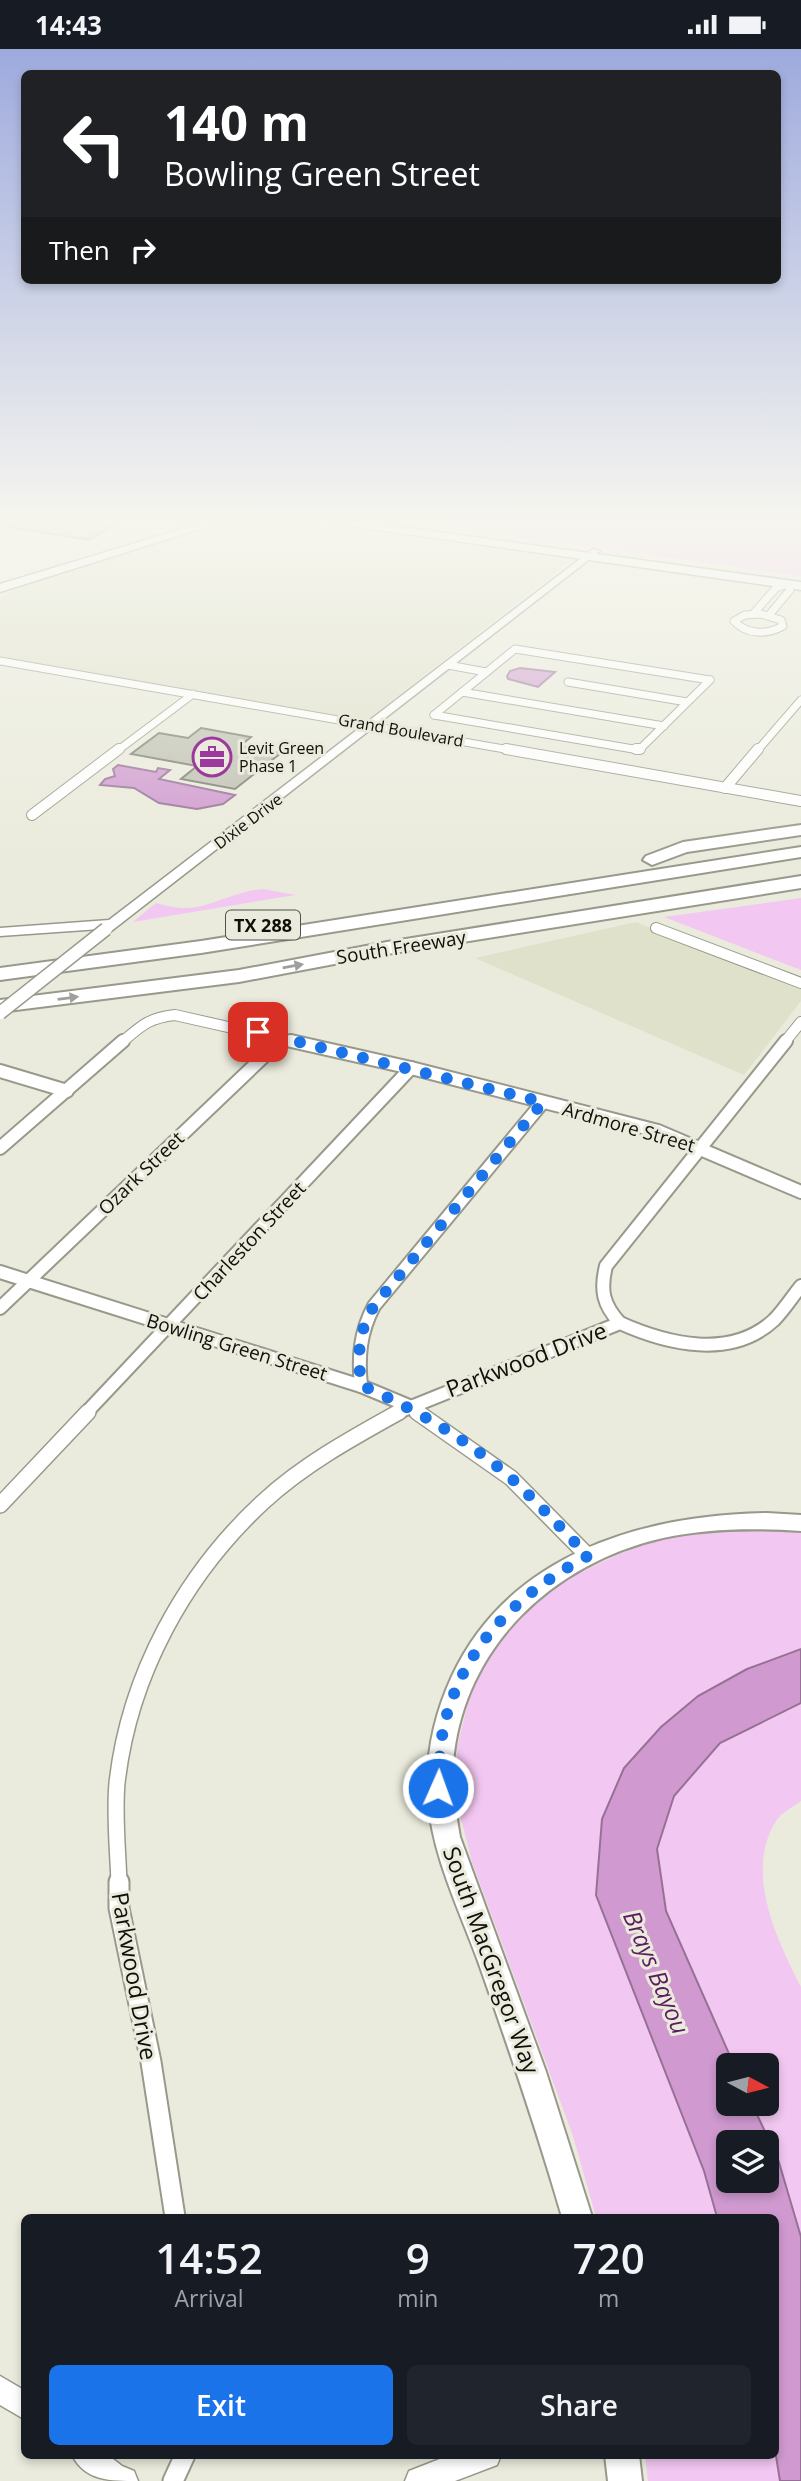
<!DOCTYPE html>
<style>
:root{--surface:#171b24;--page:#20242c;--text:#f1f3f6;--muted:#9ea1a6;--accent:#1a73e8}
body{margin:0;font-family:"Open Sans",sans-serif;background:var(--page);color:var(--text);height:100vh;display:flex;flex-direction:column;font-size:26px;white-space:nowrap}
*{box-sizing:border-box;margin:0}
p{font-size:23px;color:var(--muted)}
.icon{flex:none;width:38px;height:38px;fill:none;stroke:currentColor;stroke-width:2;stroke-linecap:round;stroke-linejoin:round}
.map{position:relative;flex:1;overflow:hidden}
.panel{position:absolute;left:21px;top:2165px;width:758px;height:245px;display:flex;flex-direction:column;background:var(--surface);border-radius:10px;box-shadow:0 4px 10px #0003}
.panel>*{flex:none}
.guide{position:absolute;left:21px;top:21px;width:760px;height:214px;border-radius:10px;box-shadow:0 4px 10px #0003;background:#202124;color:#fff;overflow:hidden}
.needle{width:46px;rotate:97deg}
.controls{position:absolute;left:716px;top:2004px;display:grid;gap:14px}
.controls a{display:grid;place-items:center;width:63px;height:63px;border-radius:10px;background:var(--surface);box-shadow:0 4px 10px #0003;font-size:35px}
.pin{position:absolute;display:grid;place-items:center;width:60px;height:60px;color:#fff;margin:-30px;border-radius:14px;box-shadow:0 4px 10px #0006}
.me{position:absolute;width:77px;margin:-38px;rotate:2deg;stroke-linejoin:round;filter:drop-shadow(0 0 5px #0008)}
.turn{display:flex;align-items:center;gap:24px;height:147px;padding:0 28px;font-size:32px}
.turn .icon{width:91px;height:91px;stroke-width:2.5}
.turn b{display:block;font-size:49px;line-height:60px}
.then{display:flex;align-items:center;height:66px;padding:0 28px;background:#0003;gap:14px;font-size:26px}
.eta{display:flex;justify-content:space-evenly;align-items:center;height:119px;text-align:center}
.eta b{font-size:42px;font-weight:600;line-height:49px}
.button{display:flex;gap:14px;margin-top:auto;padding:14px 28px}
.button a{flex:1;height:80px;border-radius:10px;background:var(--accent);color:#fff;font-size:28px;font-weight:600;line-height:80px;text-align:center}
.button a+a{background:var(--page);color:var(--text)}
.status{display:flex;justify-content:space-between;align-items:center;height:49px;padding:0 35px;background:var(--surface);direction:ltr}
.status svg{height:19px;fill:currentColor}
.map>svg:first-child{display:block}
.built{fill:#dfe1ca}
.green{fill:#f2c7f1;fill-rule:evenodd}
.water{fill:#d09ad0;stroke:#967195;stroke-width:2;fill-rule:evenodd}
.building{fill:#bfc1b2;stroke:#7b7c6f;stroke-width:2}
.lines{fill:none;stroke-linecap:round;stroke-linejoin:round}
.minor-far4-casing{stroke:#98998b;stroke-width:9}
.minor-far3-casing{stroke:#98998b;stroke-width:12}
.minor-far2-casing{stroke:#98998b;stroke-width:16}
.minor-far1-casing{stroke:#98998b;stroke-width:18}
.minor-casing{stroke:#98998b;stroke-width:23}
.tertiary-casing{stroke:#98998b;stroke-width:3}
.secondary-casing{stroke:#98998b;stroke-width:4}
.primary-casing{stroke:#98998b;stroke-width:3}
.motorway-casing{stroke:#98998b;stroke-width:4}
.minor-far4{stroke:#fff;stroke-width:7}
.minor-far3{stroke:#fff;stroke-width:10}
.minor-far2{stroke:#fff;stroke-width:12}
.minor-far1{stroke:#fff;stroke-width:15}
.minor{stroke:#fff;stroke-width:19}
.tertiary{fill:#fff;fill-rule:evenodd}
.secondary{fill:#fff;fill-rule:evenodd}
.primary{fill:#fff;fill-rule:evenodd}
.motorway{fill:#fff;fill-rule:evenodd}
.tertiary-bridge-casing{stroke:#98998b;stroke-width:15;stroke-linecap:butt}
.tertiary-bridge{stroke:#fff;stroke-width:12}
.oneway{fill:#9f9f9d}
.route{stroke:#1a73e8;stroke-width:12;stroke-dasharray:0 21.6}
.labels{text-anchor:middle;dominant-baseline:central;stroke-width:6;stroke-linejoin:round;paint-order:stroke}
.far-street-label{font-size:16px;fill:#0f100a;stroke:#eaebdc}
.far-poi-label{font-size:16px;fill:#0f100a;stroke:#eaebdc;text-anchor:start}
.shield{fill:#eaebdc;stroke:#515249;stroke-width:2}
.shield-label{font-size:18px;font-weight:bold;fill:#0f100a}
.street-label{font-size:19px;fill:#0f100a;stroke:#eaebdc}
.near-street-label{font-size:23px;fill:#0f100a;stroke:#eaebdc}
.near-water-label{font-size:24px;font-style:italic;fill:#5c1c5e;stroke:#eaebdc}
</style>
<div class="status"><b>14:43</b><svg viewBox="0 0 49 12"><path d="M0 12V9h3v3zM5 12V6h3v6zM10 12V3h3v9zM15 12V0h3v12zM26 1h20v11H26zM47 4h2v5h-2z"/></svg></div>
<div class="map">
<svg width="801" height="2432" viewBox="0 0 801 2432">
<rect width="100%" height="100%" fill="#eaebdc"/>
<g class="built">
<path d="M 231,472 L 293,472 L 571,512 L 364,673 L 0,607 L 0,548 L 43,528 Z"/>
<path d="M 636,873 L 801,940 L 801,952 L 744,1026 L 475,909 Z"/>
</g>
<g class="green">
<path d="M 408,472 L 801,472 L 801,527 L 448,478 Z"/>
<path d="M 263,840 L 295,846 L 133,873 L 156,854 C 164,856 174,859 183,859 C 209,860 234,842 263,840 Z"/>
<path d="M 801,849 L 801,921 L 664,868 Z"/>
<path d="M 751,1479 L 801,1482 L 801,1752 C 793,1758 781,1764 776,1772 C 744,1823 777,1891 801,1938 L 801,2432 L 648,2432 L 645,2406 L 775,2406 L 775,2168 L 596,2168 L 573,2087 L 472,1813 L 456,1750 L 457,1699 L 472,1637 L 490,1605 L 516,1570 L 557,1534 L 639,1496 L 698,1483 ZM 728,2016 L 766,2016 L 766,2054 L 728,2054 ZM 728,2093 L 766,2093 L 766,2132 L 728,2132 Z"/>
</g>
<g class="water">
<path d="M 520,619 L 555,623 L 538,638 L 508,630 L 507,627 L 510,622 Z"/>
<path d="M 118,716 L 156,723 L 158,719 L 170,721 L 159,730 L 235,746 L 223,755 L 197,760 L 159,754 L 134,739 L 100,736 L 105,730 L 115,727 L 113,720 Z"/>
<path d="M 801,1600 L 801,1654 L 720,1694 L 674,1747 L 657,1800 L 666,1862 L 734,2016 L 728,2016 L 728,2054 L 752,2055 L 778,2110 L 801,2188 L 801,2432 L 780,2432 L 775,2401 L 775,2168 L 717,2168 L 704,2122 L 596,1846 L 602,1770 L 624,1719 L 661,1678 L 698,1647 L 747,1620 ZM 766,2093 L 766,2132 L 728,2132 L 728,2093 Z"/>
</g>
<g class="building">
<path d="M 9,472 L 121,472 L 89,491 L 8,478 Z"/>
<path d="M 201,679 L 251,688 L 240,697 L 281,704 L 235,740 L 181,730 L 197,717 L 131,705 L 159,684 L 188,689 Z"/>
</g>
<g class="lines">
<defs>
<g id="minor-far4">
<path d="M 753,565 L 776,539 L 788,535 L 790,541 L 769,566"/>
<path d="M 761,565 L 781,571 L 783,577 C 767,586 747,586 734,572 L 745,566 Z"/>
<path d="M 0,612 L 516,702"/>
<path d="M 448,616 L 486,623"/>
<path d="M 568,633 L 687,653"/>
<path d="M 462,643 L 664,677"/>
<path d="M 434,666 L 639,701 L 710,631"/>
<path d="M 434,666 L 515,600 L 710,631"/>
<path d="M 117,702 L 193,645"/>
<path d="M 757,702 L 801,651"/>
</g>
<g id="minor-far3">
<path d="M 506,700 L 801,752"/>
<path d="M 636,700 L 640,700"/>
<path d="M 725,739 L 758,700"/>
<path d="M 32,766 L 119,700"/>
<path d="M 656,879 L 801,934"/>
<path d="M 121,994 C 141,977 148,969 175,966 L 299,994"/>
<path d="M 278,994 L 283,989"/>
<path d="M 784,994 L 801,973"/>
</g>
<g id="minor-far2">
<path d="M 291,992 L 411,1019 L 658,1082 L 801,1143"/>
<path d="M 0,1022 L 67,1042"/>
<path d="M 0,1099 L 123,992"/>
<path d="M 0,1223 L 361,1337 L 409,1357 L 420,1364"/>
<path d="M 0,1259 L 280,992"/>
<path d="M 620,1274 C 603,1256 600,1241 606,1217 L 786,992"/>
<path d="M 361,1337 C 358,1308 360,1283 374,1257 L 543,1053"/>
<path d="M 86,1364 L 411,1019"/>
<path d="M 396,1364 L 620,1274 C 667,1295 731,1311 774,1271 C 784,1261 792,1248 801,1237"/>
</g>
<g id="minor-far1">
<path d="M 417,1363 L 511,1429 L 588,1507"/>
<path d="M 0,1456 L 88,1363"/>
<path d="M 119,1835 C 118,1802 114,1767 117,1734 C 129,1627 184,1526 263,1453 C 303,1416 352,1389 399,1363"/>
</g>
<g id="minor">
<path d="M 119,1833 L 119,1859 L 151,2013 L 175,2168"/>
<path d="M 173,2432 L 185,2406"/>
</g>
<g id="tertiary">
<path d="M 593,500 L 600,502 L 110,883 L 102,883 L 100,880 L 0,887 L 0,879 L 109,871 Z"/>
<path d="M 0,2327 L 24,2341 L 24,2370 L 0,2356 Z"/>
<path d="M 72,2406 L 108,2406 L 122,2417 L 134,2422 L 138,2432 C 110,2432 85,2432 72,2406 Z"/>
<path d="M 450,2406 L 501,2406 L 497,2416 L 455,2432 L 405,2432 L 409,2422 Z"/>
</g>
<g id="secondary">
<path d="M 767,1464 L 801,1466 L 801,1482 C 755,1479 709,1479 663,1489 C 553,1514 463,1598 453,1714 C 451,1739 456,1764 460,1788 L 546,2023 L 592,2168 L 562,2168 C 537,2082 508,1997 478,1912 C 459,1860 432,1806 428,1750 C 425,1707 434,1666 452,1627 C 509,1505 642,1466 767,1464 Z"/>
<path d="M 605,2406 L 639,2406 L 642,2432 L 608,2432 Z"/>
</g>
<g id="primary">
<path d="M 208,472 L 225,472 L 0,543 L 0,535 Z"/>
<path d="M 329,472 L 358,472 L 801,533 L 801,541 L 335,475 Z"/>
</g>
<g id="motorway">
<path d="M 801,776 L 801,786 L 687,803 L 652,816 L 643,811 L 646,807 L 683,793 Z"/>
<path d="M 801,798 L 801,808 L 201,904 L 0,931 L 0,919 L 201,892 Z"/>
<path d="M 801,827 L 801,839 L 387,905 L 239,933 L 0,963 L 0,951 L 239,921 L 387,893 Z"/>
</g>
</defs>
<use href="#minor-far4" class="minor-far4-casing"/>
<use href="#minor-far3" class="minor-far3-casing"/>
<use href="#minor-far2" class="minor-far2-casing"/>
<use href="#minor-far1" class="minor-far1-casing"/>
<use href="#minor" class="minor-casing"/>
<use href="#tertiary" class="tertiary-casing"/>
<use href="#secondary" class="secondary-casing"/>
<use href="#primary" class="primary-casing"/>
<use href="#motorway" class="motorway-casing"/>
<use href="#minor-far4" class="minor-far4"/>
<use href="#minor-far3" class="minor-far3"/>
<use href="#minor-far2" class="minor-far2"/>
<use href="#minor-far1" class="minor-far1"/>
<use href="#minor" class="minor"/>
<use href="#tertiary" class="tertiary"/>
<use href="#secondary" class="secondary"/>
<use href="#primary" class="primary"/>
<use href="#motorway" class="motorway"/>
<defs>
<path id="tertiary-bridge" d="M 0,964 L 106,880"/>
</defs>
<use href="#tertiary-bridge" class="tertiary-bridge-casing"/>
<use href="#tertiary-bridge" class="tertiary-bridge"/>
</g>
<defs><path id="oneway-solid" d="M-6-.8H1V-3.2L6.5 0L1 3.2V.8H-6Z" transform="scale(1.75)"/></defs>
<g class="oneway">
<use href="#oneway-solid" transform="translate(293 917) rotate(-10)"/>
<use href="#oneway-solid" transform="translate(68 949) rotate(-7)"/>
</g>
<linearGradient id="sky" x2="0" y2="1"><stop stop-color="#9eaade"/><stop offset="0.58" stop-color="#f6f6ef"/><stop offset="1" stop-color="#f6f6ef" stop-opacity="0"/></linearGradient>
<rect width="801" height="812" fill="url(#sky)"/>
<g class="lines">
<path class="route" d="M 258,983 L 543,1053 L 374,1257 C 357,1284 358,1306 361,1336 C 415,1360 467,1390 512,1430 C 538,1454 563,1481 588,1507 C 525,1540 471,1589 449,1659 C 440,1685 439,1712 438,1739"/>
</g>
<defs>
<symbol id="office-ring" viewBox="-11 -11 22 22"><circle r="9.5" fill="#eaebdc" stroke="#9c389e" stroke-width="1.5"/><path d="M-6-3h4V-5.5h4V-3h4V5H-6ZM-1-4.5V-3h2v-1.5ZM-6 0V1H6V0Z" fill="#9c389e"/></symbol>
</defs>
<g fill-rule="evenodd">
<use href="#office-ring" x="190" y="686" width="44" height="44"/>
</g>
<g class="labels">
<g class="far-street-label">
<text transform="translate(401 681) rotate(10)">Grand Boulevard</text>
<text transform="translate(248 772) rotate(-37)">Dixie Drive</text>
</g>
<g class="far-poi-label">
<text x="239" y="699">Levit Green<tspan x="239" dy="18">Phase 1</tspan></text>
</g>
<rect class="shield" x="226" y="861.5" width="74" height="29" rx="5"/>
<g class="shield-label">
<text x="263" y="876">TX 288</text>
</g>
<g class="street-label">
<text transform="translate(401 898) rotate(-9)">South Freeway</text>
<text transform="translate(629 1078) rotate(16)">Ardmore Street</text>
<text transform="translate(141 1124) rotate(-44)">Ozark Street</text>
<text transform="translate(249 1192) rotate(-47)">Charleston Street</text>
<text transform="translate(237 1298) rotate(17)">Bowling Green Street</text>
</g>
<g class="near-street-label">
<text transform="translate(526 1310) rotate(-21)">Parkwood Drive</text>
<text transform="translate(492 1911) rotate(70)">South MacGregor Way</text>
<text transform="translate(135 1927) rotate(80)">Parkwood Drive</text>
</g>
<g class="near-water-label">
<text transform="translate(657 1923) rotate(67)">Brays Bayou</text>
</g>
</g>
</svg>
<div class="controls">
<a><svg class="needle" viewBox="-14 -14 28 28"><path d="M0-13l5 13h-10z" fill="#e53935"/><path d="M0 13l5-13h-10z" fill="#9ea1a6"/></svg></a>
<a><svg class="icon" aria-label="layers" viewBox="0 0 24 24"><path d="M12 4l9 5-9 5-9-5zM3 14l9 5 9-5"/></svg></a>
</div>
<div class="pin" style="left:258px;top:983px;background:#d93025"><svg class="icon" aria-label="arrive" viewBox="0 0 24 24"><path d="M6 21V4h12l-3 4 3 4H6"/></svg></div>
<svg class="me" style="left:438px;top:1739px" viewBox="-20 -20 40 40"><circle r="17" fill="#1a73e8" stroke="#fff" stroke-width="3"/><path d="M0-11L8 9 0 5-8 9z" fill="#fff"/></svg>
<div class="guide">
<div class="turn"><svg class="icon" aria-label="left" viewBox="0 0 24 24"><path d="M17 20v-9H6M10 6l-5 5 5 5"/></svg><div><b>140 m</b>Bowling Green Street</div></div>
<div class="then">Then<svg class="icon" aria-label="right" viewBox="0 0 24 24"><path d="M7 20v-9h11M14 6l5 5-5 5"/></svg></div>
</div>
<section class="panel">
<div class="eta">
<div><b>14:52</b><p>Arrival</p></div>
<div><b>9</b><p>min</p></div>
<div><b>720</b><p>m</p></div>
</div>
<div class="button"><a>Exit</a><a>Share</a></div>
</section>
</div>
